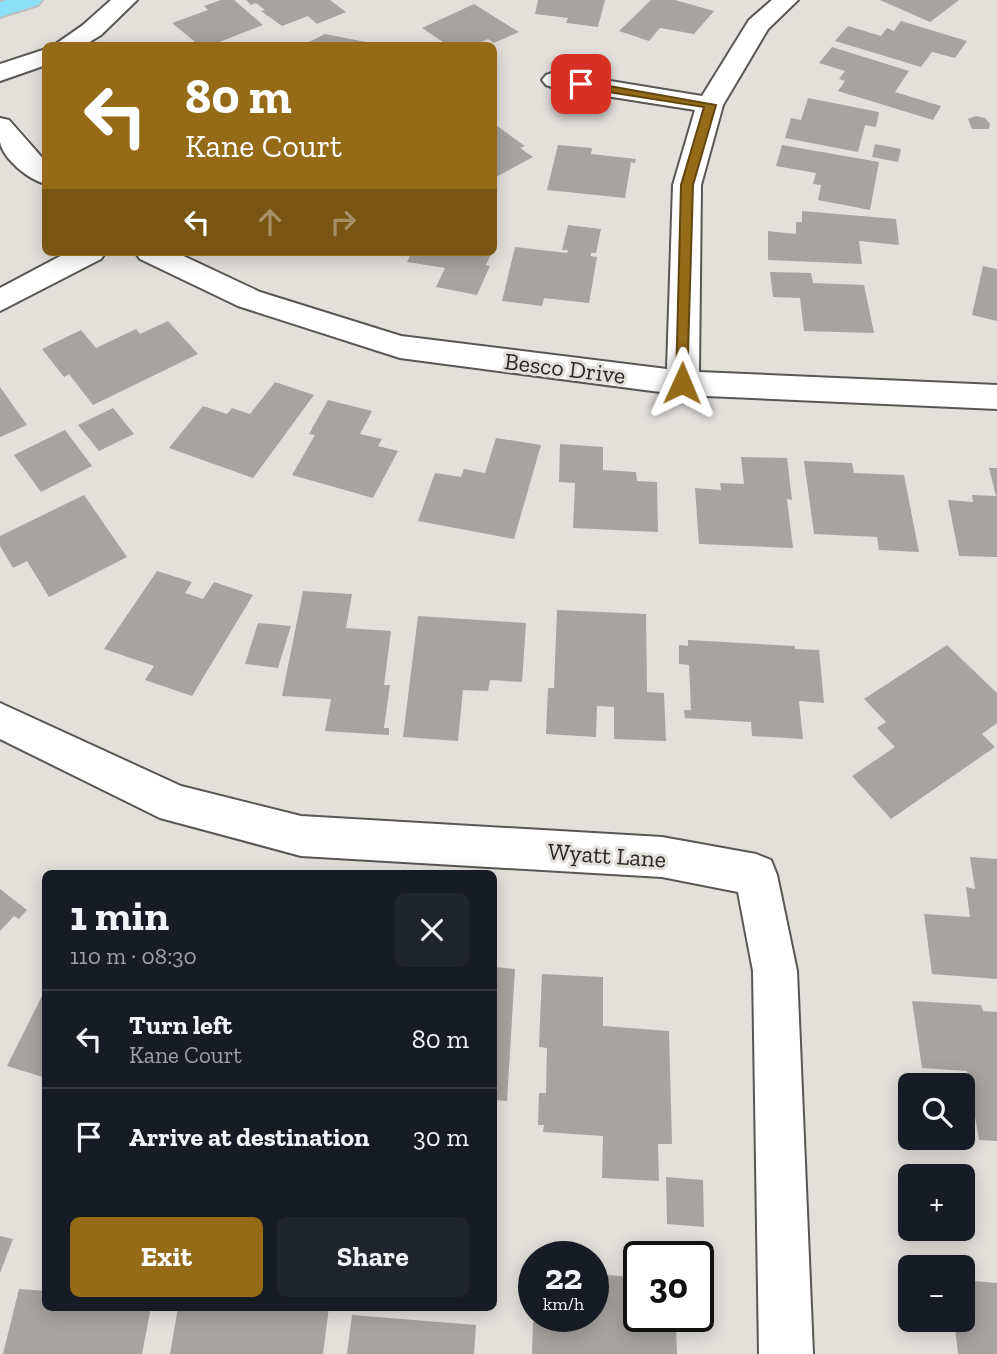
<!DOCTYPE html>
<meta charset="utf-8">
<style>
:root{--surface:#171b24;--page:#20242c;--text:#f1f3f6;--muted:#9ea1a6;--line:#363941;--accent:#966b18}
body{margin:0;font-family:"Zilla Slab",serif;background:var(--page);color:var(--text);height:100vh;display:flex;flex-direction:column;font-size:26px;white-space:nowrap}
*{box-sizing:border-box;margin:0}
p{font-size:23px;color:var(--muted)}
.icon{flex:none;width:38px;height:38px;fill:none;stroke:currentColor;stroke-width:2;stroke-linecap:round;stroke-linejoin:round}
.map{position:relative;flex:1;overflow:hidden}
.details{position:absolute;left:42px;top:870px;width:455px;height:441px;display:flex;flex-direction:column;background:var(--surface);border-radius:10px;box-shadow:0 4px 18px #0003}
.details>*{flex:none}
.hud{position:absolute;left:42px;top:42px;width:455px;height:214px;border-radius:10px;box-shadow:0 4px 18px #0003;background:#966b18;color:#fff;overflow:hidden}
.tools{position:absolute;left:898px;top:1073px;display:grid;gap:14px}
.tools a{display:grid;place-items:center;width:77px;height:77px;border-radius:10px;background:var(--surface);box-shadow:0 4px 18px #0003;font-size:35px}
.speed{position:absolute;left:518px;top:1241px;display:flex;gap:14px;font-size:35px;font-weight:700;text-align:center}
.speed>*{display:grid;place-content:center;width:91px;height:91px;border-radius:50%;background:var(--surface);box-shadow:0 4px 18px #0003;line-height:1}
.speed small{font-size:18px;font-weight:400}
.speed .limit{border:4px solid #111;border-radius:10px;background:#fff;color:#111}
.pin{position:absolute;display:grid;place-items:center;width:60px;height:60px;color:#fff;margin:-30px;border-radius:14px;box-shadow:0 4px 10px #0006}
.me{position:absolute;width:77px;margin:-38px;rotate:1deg;stroke-linejoin:round;filter:drop-shadow(0 0 5px #0008)}
.turn{display:flex;align-items:center;gap:24px;height:147px;padding:0 28px;font-size:32px}
.turn .icon{width:91px;height:91px;stroke-width:2.5}
.turn b{display:block;font-size:49px;line-height:60px}
.lanes{display:flex;align-items:center;height:66px;padding:0 28px;background:#0003;justify-content:center;gap:35px;direction:ltr}
.lanes .off{opacity:.35}
.round{display:grid;place-items:center;flex:none;width:74px;height:74px;border-radius:10px;background:var(--page)}
.overview{display:flex;align-items:center;justify-content:space-between;height:119px;padding:0 28px}
h1{font-size:42px;font-weight:700;line-height:52px}
.button{display:flex;gap:14px;margin-top:auto;padding:14px 28px}
.button a{flex:1;height:80px;border-radius:10px;background:var(--accent);color:#fff;font-size:28px;font-weight:700;line-height:80px;text-align:center}
.button a+a{background:var(--page);color:var(--text)}
ul{padding:0;list-style:none}
li{display:flex;align-items:center;gap:21px;height:98px;padding:0 28px;border-top:2px solid var(--line)}
li div{flex:1}
li b{display:block;font-size:26px}
li em{font-style:normal}
.map>svg:first-child{display:block}
.building{fill:#a6a3a0}
.lines{fill:none;stroke-linecap:round;stroke-linejoin:round}
.minor-casing{stroke:#595754;stroke-width:4}
.major-casing{stroke:#bfbebe;stroke-width:4}
.minor{fill:#fff;fill-rule:evenodd}
.major{fill:#8be0f7;fill-rule:evenodd}
.route{fill:#966b18;stroke:#624610;stroke-width:2}
.labels{text-anchor:middle;dominant-baseline:central;stroke-width:6;stroke-linejoin:round;paint-order:stroke}
.street-label{font-size:24px;fill:#292827;stroke:#e3e0dc}
</style>
<div class="map">
<svg width="997" height="1354" viewBox="0 0 997 1354">
<rect width="100%" height="100%" fill="#e3e0dc"/>
<g class="building">
<path d="M 221,0 L 234,0 L 263,25 L 209,46 L 200,46 L 172,23 L 208,10 L 204,6 Z"/>
<path d="M 246,0 L 330,0 L 346,12 L 317,24 L 308,16 L 282,26 L 261,11 L 265,10 L 256,3 L 251,5 Z"/>
<path d="M 538,0 L 605,0 L 598,27 L 566,23 L 568,18 L 535,14 Z"/>
<path d="M 651,0 L 675,0 L 714,11 L 694,34 L 660,28 L 649,41 L 619,31 Z"/>
<path d="M 880,0 L 959,0 L 930,22 Z"/>
<path d="M 474,4 L 519,32 L 494,43 L 488,39 L 473,46 L 449,46 L 422,28 Z"/>
<path d="M 901,21 L 967,41 L 955,58 L 932,52 L 921,67 L 835,41 L 848,26 L 881,36 L 887,28 L 894,31 Z"/>
<path d="M 325,34 L 376,44 L 376,46 L 301,46 Z"/>
<path d="M 832,47 L 909,71 L 895,92 L 941,106 L 933,120 L 838,91 L 845,81 L 839,79 L 845,71 L 819,63 Z"/>
<path d="M 808,98 L 879,112 L 876,127 L 865,125 L 858,152 L 785,138 L 791,118 L 801,120 Z"/>
<path d="M 976,116 L 985,118 L 990,124 L 989,129 L 972,129 L 968,119 Z"/>
<path d="M 494,124 L 525,146 L 520,148 L 533,157 L 494,178 Z"/>
<path d="M 875,144 L 901,149 L 898,162 L 872,157 Z"/>
<path d="M 558,145 L 592,148 L 591,154 L 636,159 L 635,163 L 631,162 L 625,198 L 547,190 Z"/>
<path d="M 782,145 L 879,162 L 870,210 L 818,200 L 821,185 L 813,184 L 816,173 L 776,166 Z"/>
<path d="M 802,211 L 896,219 L 899,245 L 859,241 L 862,264 L 768,260 L 768,231 L 796,234 L 796,222 L 802,222 Z"/>
<path d="M 568,225 L 601,229 L 596,253 L 591,253 L 591,256 L 597,257 L 589,303 L 544,298 L 542,306 L 502,301 L 515,247 L 567,253 L 568,250 L 562,250 Z"/>
<path d="M 412,252 L 492,252 L 486,265 L 490,266 L 477,295 L 436,287 L 445,268 L 407,262 Z"/>
<path d="M 983,266 L 997,269 L 997,321 L 972,315 Z"/>
<path d="M 770,272 L 811,273 L 813,283 L 864,285 L 874,333 L 804,331 L 800,298 L 773,297 Z"/>
<path d="M 168,321 L 198,354 L 93,405 L 69,374 L 64,377 L 42,349 L 81,330 L 96,348 L 136,329 L 140,334 Z"/>
<path d="M 275,382 L 314,395 L 253,478 L 169,448 L 203,406 L 227,414 L 232,408 L 250,414 Z"/>
<path d="M 0,387 L 27,425 L 0,437 Z"/>
<path d="M 328,400 L 372,411 L 360,434 L 382,439 L 378,446 L 398,451 L 373,498 L 292,475 L 315,435 L 309,434 Z"/>
<path d="M 113,408 L 134,434 L 99,451 L 78,425 Z"/>
<path d="M 65,430 L 92,466 L 41,492 L 14,455 Z"/>
<path d="M 496,438 L 541,445 L 514,539 L 418,521 L 435,473 L 461,477 L 464,469 L 485,473 Z"/>
<path d="M 560,444 L 603,447 L 603,470 L 636,472 L 637,481 L 657,482 L 658,532 L 573,528 L 575,483 L 559,482 Z"/>
<path d="M 741,457 L 787,458 L 792,500 L 787,499 L 793,548 L 699,544 L 695,488 L 721,490 L 720,483 L 744,484 Z"/>
<path d="M 804,461 L 852,463 L 854,473 L 904,475 L 919,552 L 879,550 L 877,537 L 814,534 Z"/>
<path d="M 989,468 L 997,468 L 997,557 L 959,556 L 948,500 L 973,502 L 972,495 L 996,496 Z"/>
<path d="M 84,495 L 127,557 L 49,597 L 27,561 L 13,568 L 0,546 L 0,536 Z"/>
<path d="M 157,571 L 192,582 L 185,593 L 203,599 L 214,582 L 253,595 L 192,696 L 145,680 L 154,666 L 104,649 Z"/>
<path d="M 303,591 L 352,594 L 346,628 L 391,631 L 384,685 L 390,685 L 384,728 L 389,728 L 389,735 L 325,731 L 331,699 L 282,696 Z"/>
<path d="M 557,610 L 646,614 L 647,692 L 664,693 L 666,741 L 614,739 L 614,707 L 597,706 L 596,737 L 546,734 L 548,688 L 554,688 Z"/>
<path d="M 418,616 L 526,623 L 522,682 L 490,680 L 488,691 L 463,690 L 458,741 L 403,737 Z"/>
<path d="M 258,623 L 291,626 L 278,668 L 245,664 Z"/>
<path d="M 688,640 L 795,646 L 795,649 L 819,650 L 824,703 L 799,701 L 803,739 L 752,736 L 751,722 L 685,718 L 684,710 L 691,710 L 689,665 L 679,664 L 679,645 L 688,646 Z"/>
<path d="M 947,645 L 997,693 L 997,723 L 982,734 L 995,747 L 891,819 L 852,776 L 895,747 L 877,728 L 886,722 L 864,699 Z"/>
<path d="M 970,857 L 997,859 L 997,979 L 932,974 L 924,914 L 970,917 L 966,887 L 975,889 Z"/>
<path d="M 0,889 L 27,910 L 19,919 L 14,916 L 0,931 Z"/>
<path d="M 494,967 L 515,969 L 507,1101 L 494,1100 Z"/>
<path d="M 542,974 L 603,977 L 603,1026 L 669,1031 L 672,1144 L 658,1144 L 659,1181 L 602,1178 L 603,1136 L 543,1132 L 544,1125 L 538,1125 L 539,1093 L 546,1093 L 547,1048 L 539,1047 Z"/>
<path d="M 46,988 L 46,1078 L 7,1066 Z"/>
<path d="M 912,1001 L 981,1005 L 983,1011 L 997,1012 L 997,1141 L 979,1140 L 967,1071 L 922,1068 Z"/>
<path d="M 666,1177 L 703,1180 L 704,1227 L 667,1224 Z"/>
<path d="M 0,1236 L 13,1239 L 0,1273 Z"/>
<path d="M 593,1274 L 633,1277 L 633,1326 L 676,1329 L 677,1354 L 532,1354 L 533,1322 L 582,1326 L 582,1316 L 593,1316 Z"/>
<path d="M 962,1280 L 997,1283 L 997,1354 L 958,1354 L 954,1320 L 962,1320 Z"/>
<path d="M 19,1289 L 46,1291 L 46,1307 L 151,1307 L 142,1354 L 3,1354 Z"/>
<path d="M 178,1307 L 329,1307 L 323,1354 L 170,1354 Z"/>
<path d="M 352,1315 L 476,1325 L 474,1354 L 347,1354 Z"/>
</g>
<g class="lines">
<defs>
<g id="minor">
<path d="M 111,0 L 137,0 L 101,35 L 83,46 L 53,46 L 83,25 Z"/>
<path d="M 772,0 L 798,0 L 768,29 L 723,105 L 701,185 L 699,372 L 997,385 L 997,409 L 683,395 L 400,358 L 238,306 L 140,259 L 135,252 L 175,252 L 260,292 L 401,336 L 667,369 L 673,185 L 695,110 L 555,88 L 546,85 L 542,80 L 546,75 L 555,72 L 702,96 L 749,20 Z"/>
<path d="M 46,49 L 46,65 L 0,81 L 0,64 Z"/>
<path d="M 0,118 L 9,120 L 46,162 L 46,184 C 29,180 3,159 0,142 C 0,134 0,125 0,118 Z"/>
<path d="M 68,252 L 106,252 L 101,259 L 0,311 L 0,288 Z"/>
<path d="M 0,703 L 181,786 L 301,816 L 662,837 L 756,854 L 771,860 L 777,875 L 797,971 L 813,1354 L 759,1354 L 753,971 L 738,892 L 662,877 L 301,856 L 160,818 L 0,739 Z"/>
</g>
<path id="major" d="M 6,0 L 42,0 L 38,5 L 0,17 L 0,2 Z"/>
</defs>
<use href="#minor" class="minor-casing"/>
<use href="#major" class="major-casing"/>
<use href="#minor" class="minor"/>
<use href="#major" class="major"/>
</g>
<path class="route" d="M 581,81 L 716,105 L 693,185 L 687,387 L 678,387 L 676,383 L 681,185 L 704,107 L 577,87 L 576,84 Z"/>
<g class="labels">
<g class="street-label">
<text transform="translate(565 368) rotate(7)">Besco Drive</text>
<text transform="translate(607 855) rotate(4)">Wyatt Lane</text>
</g>
</g>
</svg>
<div class="tools">
<a><svg class="icon" aria-label="search" viewBox="0 0 24 24"><circle cx="10" cy="10" r="6"/><path d="M15 15l6 6"/></svg></a>
<a>+</a>
<a>−</a>
</div>
<div class="speed"><div>22<small>km/h</small></div><div class="limit">30</div></div>
<div class="pin" style="left:581px;top:84px;background:#d93025"><svg class="icon" aria-label="arrive" viewBox="0 0 24 24"><path d="M6 21V4h12l-3 4 3 4H6"/></svg></div>
<svg class="me" style="left:682px;top:383px" viewBox="-20 -20 40 40"><path d="M0-17L14 15 0 8-14 15z" fill="#966b18" stroke="#fff" stroke-width="4"/></svg>
<div class="hud">
<div class="turn"><svg class="icon" aria-label="left" viewBox="0 0 24 24"><path d="M17 20v-9H6M10 6l-5 5 5 5"/></svg><div><b>80 m</b>Kane Court</div></div>
<div class="lanes"><svg class="icon" aria-label="left" viewBox="0 0 24 24"><path d="M17 20v-9H6M10 6l-5 5 5 5"/></svg><svg class="icon off" aria-label="ahead" viewBox="0 0 24 24"><path d="M12 20V5M6 11l6-6 6 6"/></svg><svg class="icon off" aria-label="right" viewBox="0 0 24 24"><path d="M7 20v-9h11M14 6l5 5-5 5"/></svg></div>
</div>
<section class="details">
<div class="overview"><div><h1>1 min</h1><p>110 m · 08:30</p></div><a class="round"><svg class="icon" aria-label="close" viewBox="0 0 24 24"><path d="M6 6l12 12M18 6L6 18"/></svg></a></div>
<ul>
<li><svg class="icon" aria-label="left" viewBox="0 0 24 24"><path d="M17 20v-9H6M10 6l-5 5 5 5"/></svg><div><b>Turn left</b><p>Kane Court</p></div><em>80 m</em></li>
<li><svg class="icon" aria-label="arrive" viewBox="0 0 24 24"><path d="M6 21V4h12l-3 4 3 4H6"/></svg><div><b>Arrive at destination</b></div><em>30 m</em></li>
</ul>
<div class="button"><a>Exit</a><a>Share</a></div>
</section>
</div>
